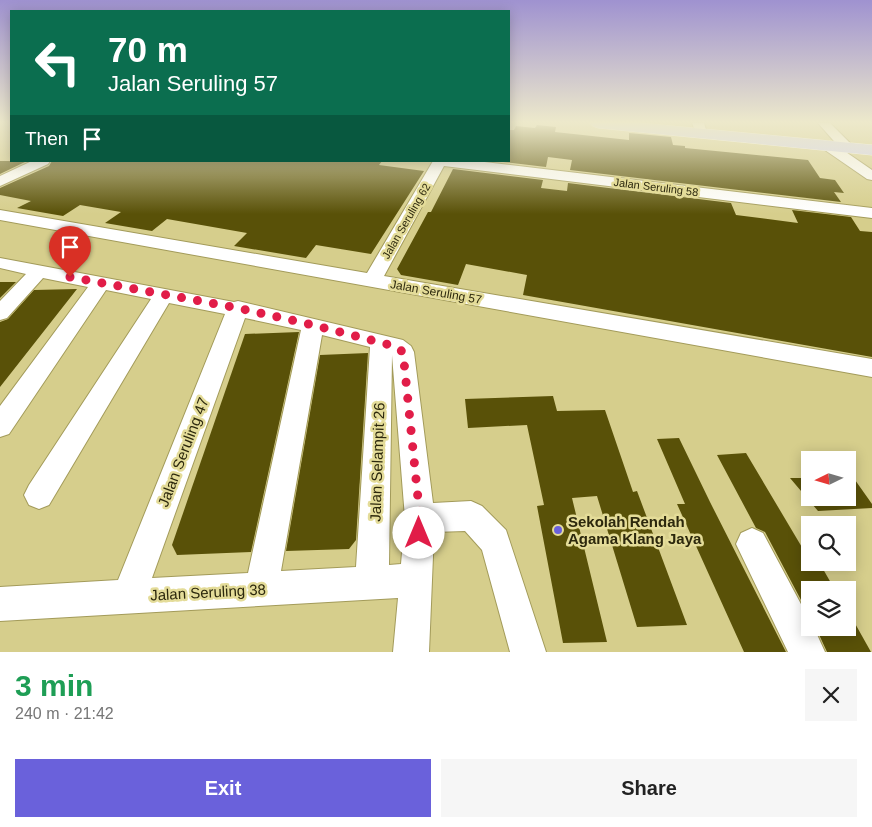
<!DOCTYPE html>
<meta charset="utf-8">
<style>
:root{--surface:#fff;--page:#f6f6f6;--text:#222;--muted:#767676;--accent:#6a61db}
body{margin:0;font-family:Helvetica,sans-serif;background:var(--page);color:var(--text);height:100vh;display:flex;flex-direction:column;font-size:19px;white-space:nowrap}
*{box-sizing:border-box;margin:0}
p{font-size:16px;color:var(--muted)}
.icon{flex:none;width:28px;height:28px;fill:none;stroke:currentColor;stroke-width:2;stroke-linecap:round;stroke-linejoin:round}
.map{position:relative;height:652px;overflow:hidden}
.details{display:flex;flex-direction:column;background:var(--surface);flex:1}
.details>*{flex:none}
.hud{position:absolute;left:10px;top:10px;width:500px;height:152px;border-radius:0px;box-shadow:0 2px 12px #0003;background:#0b6e4f;color:#fff;overflow:hidden}
.needle{width:32px;rotate:265deg}
.fabs{position:absolute;left:801px;top:451px;display:grid;gap:10px}
.fabs a{display:grid;place-items:center;width:55px;height:55px;border-radius:0px;background:var(--surface);box-shadow:0 2px 12px #0003;font-size:25px}
.pin{position:absolute;display:grid;place-items:center;width:42px;height:42px;color:#fff;margin:-51px -21px;border-radius:50% 50% 50% 0;rotate:-45deg;box-shadow:0 0 5px #0007}
.pin .icon{rotate:45deg}
.me{position:absolute;width:55px;margin:-28px;rotate:0deg;stroke-linejoin:round;filter:drop-shadow(0 0 4px #0008)}
.turn{display:flex;align-items:center;gap:18px;height:105px;padding:0 15px;font-size:22px}
.turn .icon{width:65px;height:65px;stroke-width:2.5}
.turn b{display:block;font-size:35px;line-height:42px}
.then{display:flex;align-items:center;height:48px;padding:0 15px;background:#0003;gap:10px;font-size:19px}
.round{display:grid;place-items:center;flex:none;width:52px;height:52px;border-radius:0px;background:var(--page)}
.overview{display:flex;align-items:center;justify-content:space-between;height:85px;padding:0 15px}
h1{font-size:30px;font-weight:700;line-height:38px;color:#1e9e55}
.action{display:flex;gap:10px;margin-top:auto;padding:10px 15px}
.action a{flex:1;height:58px;border-radius:0px;background:var(--accent);color:#fff;font-size:20px;font-weight:700;line-height:58px;text-align:center}
.action a+a{background:var(--page);color:var(--text)}
.map>svg:first-child{display:block}
.building{fill:#595108}
.lines{fill:none;stroke-linecap:round;stroke-linejoin:round}
.minor-casing{stroke:#a39b5a;stroke-width:2}
.major-casing{stroke:#fff;stroke-width:1}
.minor{fill:#fff;fill-rule:evenodd}
.major{fill:#d1d3fb;fill-rule:evenodd}
.route{stroke:#e11d48;stroke-width:9;stroke-dasharray:0 16.2}
.poi-dot{fill:#6a61db;stroke:#e4dc99;stroke-width:2}
.labels{text-anchor:middle;dominant-baseline:central;stroke-width:5;stroke-linejoin:round;paint-order:stroke}
.far-street-label{font-size:11px;fill:#2c280d;stroke:#e4dc99}
.street-label{font-size:12px;fill:#2c280d;stroke:#e4dc99}
.near-street-label{font-size:15px;fill:#2c280d;stroke:#e4dc99}
.near-poi-label{font-size:15px;font-weight:bold;fill:#2c280d;stroke:#e4dc99;text-anchor:start}
</style>
<div class="map">
<svg width="872" height="652" viewBox="0 0 872 652">
<rect width="100%" height="100%" fill="#d6ce8c"/>
<g class="building">
<path d="M 537,125 L 556,127 L 555,132 L 629,140 L 629,133 L 671,137 L 673,145 L 685,146 L 685,148 L 808,160 L 820,178 L 835,180 L 844,193 L 834,192 L 841,202 L 570,170 L 572,160 L 548,157 L 546,167 L 494,161 L 509,161 L 509,130 L 514,130 L 516,126 L 535,128 Z"/>
<path d="M 0,161 L 27,161 L 0,174 Z"/>
<path d="M 52,161 L 382,161 L 379,165 L 424,171 L 371,254 L 316,245 L 306,258 L 234,246 L 247,233 L 167,219 L 152,231 L 105,223 L 121,212 L 80,205 L 63,216 L 17,208 L 31,201 L 0,195 L 0,188 L 49,166 Z"/>
<path d="M 453,169 L 543,180 L 541,188 L 567,191 L 568,183 L 731,203 L 736,215 L 798,223 L 792,210 L 851,217 L 860,231 L 872,232 L 872,357 L 523,295 L 527,275 L 466,264 L 458,285 L 401,275 L 397,269 L 428,212 L 431,212 Z"/>
<path d="M 0,282 L 16,282 L 0,298 Z"/>
<path d="M 77,289 L 0,387 L 0,322 L 8,319 L 34,290 Z"/>
<path d="M 299,332 L 251,552 L 177,555 L 172,545 L 245,334 Z"/>
<path d="M 368,353 L 356,540 L 349,549 L 286,551 L 320,355 Z"/>
<path d="M 553,396 L 557,411 L 605,410 L 633,492 L 637,491 L 687,625 L 637,627 L 597,496 L 572,498 L 607,642 L 563,643 L 537,506 L 544,505 L 527,425 L 468,428 L 465,399 Z"/>
<path d="M 679,438 L 710,502 L 786,652 L 744,652 L 677,504 L 685,504 L 657,439 Z"/>
<path d="M 746,453 L 803,549 L 810,549 L 810,562 L 819,562 L 835,590 L 810,590 L 810,617 L 765,532 L 756,528 L 717,455 Z"/>
<path d="M 848,470 L 872,504 L 872,508 L 818,511 L 790,478 L 810,478 L 810,498 L 848,498 Z"/>
<path d="M 848,611 L 871,652 L 827,652 L 816,628 L 848,628 Z"/>
</g>
<g class="lines">
<defs>
<g id="minor">
<path d="M 692,123 L 704,123 L 707,133 L 705,136 L 697,136 Z"/>
<path d="M 818,123 L 830,123 L 851,144 L 852,147 L 851,150 L 843,150 L 872,170 L 872,180 L 867,179 L 822,148 L 821,145 L 822,142 L 827,141 L 840,148 Z"/>
<path d="M 32,161 L 50,161 L 48,164 L 0,186 L 0,176 Z"/>
<path d="M 433,161 L 476,161 L 872,208 L 872,218 L 444,166 L 384,276 L 872,359 L 872,377 L 0,220 L 0,210 L 367,273 Z"/>
<path d="M 0,258 L 234,302 L 238,301 L 403,340 L 411,346 L 414,352 L 433,503 L 471,501 L 482,506 L 506,530 L 546,652 L 510,652 L 482,550 L 465,531 L 434,532 L 429,652 L 393,652 L 398,598 L 0,621 L 0,587 L 118,580 L 225,314 L 169,303 L 49,505 L 39,509 L 29,505 L 24,495 L 29,485 L 151,299 L 106,290 L 9,434 L 0,437 L 0,406 L 88,287 L 43,278 L 7,318 L 0,320 L 0,301 L 26,274 L 0,268 ZM 245,318 L 301,330 L 248,573 L 152,578 ZM 322,335 L 370,347 L 356,567 L 281,571 ZM 392,355 L 405,518 L 401,564 L 389,565 Z"/>
<path d="M 752,528 L 763,533 L 810,621 L 810,628 L 814,628 L 825,652 L 788,652 L 736,544 L 741,533 Z"/>
</g>
<path id="major" d="M 590,123 L 641,123 L 872,145 L 872,155 L 598,128 L 593,126 Z"/>
</defs>
<use href="#minor" class="minor-casing"/>
<use href="#major" class="major-casing"/>
<use href="#minor" class="minor"/>
<use href="#major" class="major"/>
</g>
<linearGradient id="sky" x2="0" y2="1"><stop stop-color="#9f92d0"/><stop offset="0.57" stop-color="#ede9cb"/><stop offset="1" stop-color="#ede9cb" stop-opacity="0"/></linearGradient>
<rect width="872" height="214" fill="url(#sky)"/>
<g class="lines">
<path class="route" d="M 70,277 L 238,308 L 313,325 L 394,346 L 403,352 L 420,518 L 419,533"/>
</g>
<circle class="poi-dot" cx="558" cy="530" r="5"/>
<g class="labels">
<g class="far-street-label">
<text transform="translate(656 187) rotate(7)">Jalan Seruling 58</text>
<text transform="translate(406 221) rotate(-60)">Jalan Seruling 62</text>
</g>
<g class="street-label">
<text transform="translate(436 292) rotate(10)">Jalan Seruling 57</text>
</g>
<g class="near-street-label">
<text transform="translate(183 452) rotate(-69)">Jalan Seruling 47</text>
<text transform="translate(377 462) rotate(-88)">Jalan Selampit 26</text>
<text transform="translate(208 592) rotate(-3)">Jalan Seruling 38</text>
</g>
<g class="near-poi-label">
<text x="568" y="521">Sekolah Rendah<tspan x="568" dy="17">Agama Klang Jaya</tspan></text>
</g>
</g>
</svg>
<div class="fabs">
<a><svg class="needle" viewBox="-14 -14 28 28"><path d="M0-13l5 13h-10z" fill="#e53935"/><path d="M0 13l5-13h-10z" fill="#767676"/></svg></a>
<a><svg class="icon" aria-label="search" viewBox="0 0 24 24"><circle cx="10" cy="10" r="6"/><path d="M15 15l6 6"/></svg></a>
<a><svg class="icon" aria-label="layers" viewBox="0 0 24 24"><path d="M12 4l9 5-9 5-9-5zM3 14l9 5 9-5"/></svg></a>
</div>
<div class="pin" style="left:70px;top:277px;background:#d93025"><svg class="icon" aria-label="arrive" viewBox="0 0 24 24"><path d="M6 21V4h12l-3 4 3 4H6"/></svg></div>
<svg class="me" style="left:419px;top:533px" viewBox="-20 -20 40 40"><circle r="19" fill="#fff"/><path d="M0-13L10 11 0 6-10 11z" fill="#e11d48"/></svg>
<div class="hud">
<div class="turn"><svg class="icon" aria-label="left" viewBox="0 0 24 24"><path d="M17 20v-9H6M10 6l-5 5 5 5"/></svg><div><b>70 m</b>Jalan Seruling 57</div></div>
<div class="then">Then<svg class="icon" aria-label="arrive" viewBox="0 0 24 24"><path d="M6 21V4h12l-3 4 3 4H6"/></svg></div>
</div>
</div>
<section class="details">
<div class="overview"><div><h1>3 min</h1><p>240 m · 21:42</p></div><a class="round"><svg class="icon" aria-label="close" viewBox="0 0 24 24"><path d="M6 6l12 12M18 6L6 18"/></svg></a></div>
<div class="action"><a>Exit</a><a>Share</a></div>
</section>
